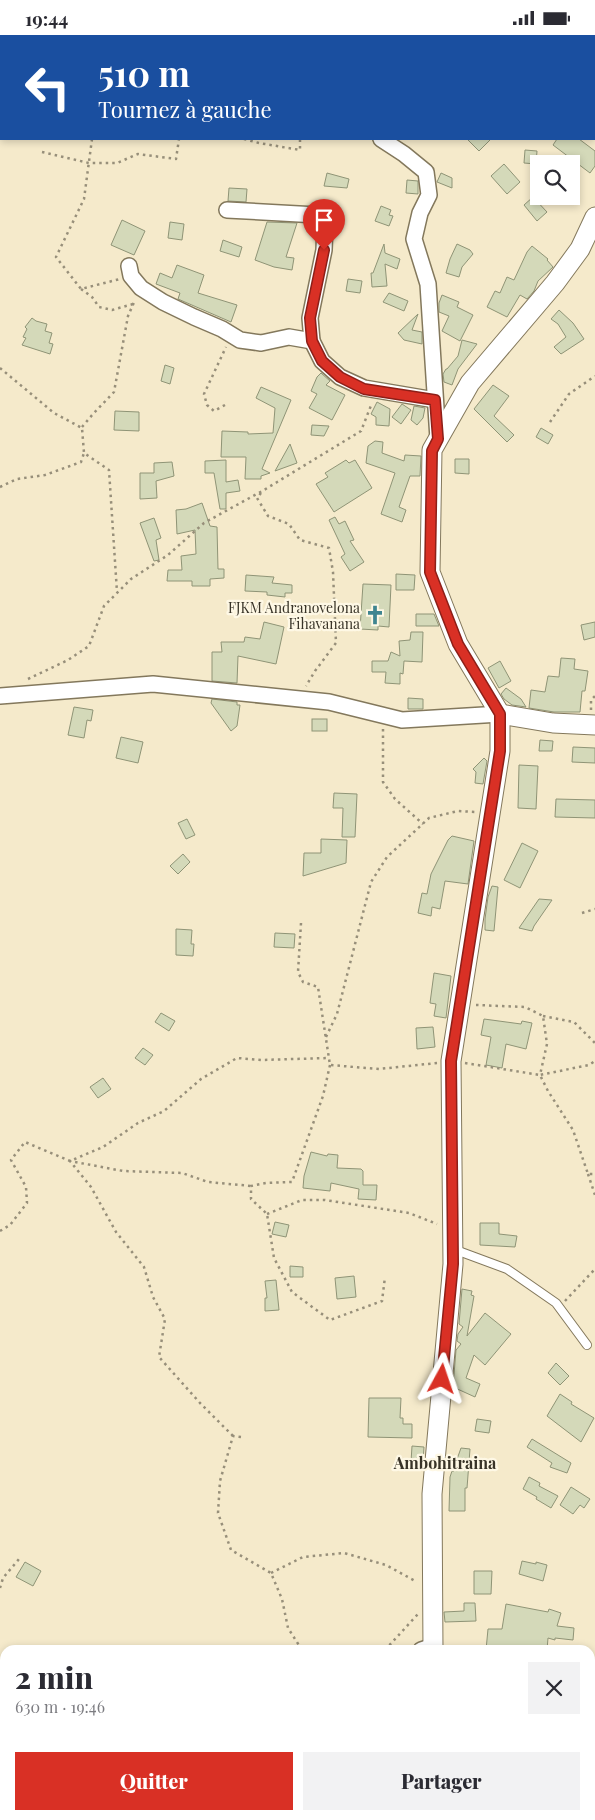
<!DOCTYPE html>
<html lang="fr">
<meta charset="utf-8">
<style>
:root{--surface:#fff;--page:#f2f2f3;--text:#2b2b33;--muted:#7c7c81;--accent:#d93025}
body{margin:0;font-family:"Playfair Display",serif;background:var(--page);color:var(--text);height:100vh;display:flex;flex-direction:column;font-size:19px;white-space:nowrap}
*{box-sizing:border-box;margin:0}
p{font-size:16px;color:var(--muted)}
.icon{flex:none;width:28px;height:28px;fill:none;stroke:currentColor;stroke-width:2;stroke-linecap:round;stroke-linejoin:round}
.map{position:relative;flex:1;overflow:hidden}
.details{position:absolute;left:0px;top:1610px;width:595px;height:175px;display:flex;flex-direction:column;background:var(--surface);border-radius:15px 15px 0 0;box-shadow:0 2px 8px #0003}
.details>*{flex:none}
.guide{position:absolute;left:0px;top:0px;width:595px;height:105px;box-shadow:0 2px 8px #0003;background:#1a4fa0;color:#fff;overflow:hidden}
.buttons{position:absolute;left:530px;top:120px;display:grid;gap:10px}
.buttons a{display:grid;place-items:center;width:50px;height:50px;border-radius:0px;background:var(--surface);box-shadow:0 2px 8px #0003;font-size:25px}
.pin{position:absolute;display:grid;place-items:center;width:42px;height:42px;color:#fff;margin:-51px -21px;border-radius:50% 50% 50% 0;rotate:-45deg;box-shadow:0 0 5px #0007}
.pin .icon{rotate:45deg}
.me{position:absolute;width:55px;margin:-28px;rotate:5deg;stroke-linejoin:round;filter:drop-shadow(0 0 4px #0008)}
.turn{display:flex;align-items:center;gap:18px;height:105px;padding:0 15px;font-size:22px}
.turn .icon{width:65px;height:65px;stroke-width:2.5}
.turn b{display:block;font-size:35px;line-height:42px}
.round{display:grid;place-items:center;flex:none;width:52px;height:52px;border-radius:0px;background:var(--page)}
.summary{display:flex;align-items:center;justify-content:space-between;height:85px;padding:0 15px}
h1{font-size:30px;font-weight:800;line-height:38px}
.button{display:flex;gap:10px;margin-top:auto;padding:10px 15px}
.button a{flex:1;height:58px;border-radius:0px;background:var(--accent);color:#fff;font-size:20px;font-weight:800;line-height:58px;text-align:center}
.button a+a{background:var(--page);color:var(--text)}
.status{display:flex;justify-content:space-between;align-items:center;height:35px;padding:0 25px;background:var(--surface);direction:ltr}
.status svg{height:14px;fill:currentColor}
.map>svg:first-child{display:block}
.building{fill:#d4d9b9;stroke:#8f9476}
.lines{fill:none;stroke-linecap:round;stroke-linejoin:round}
.service-casing{stroke:#83785c;stroke-width:10}
.minor-casing{stroke:#83785c;stroke-width:18}
.tertiary-casing{stroke:#83785c;stroke-width:21}
.path{stroke:#978f7a;stroke-width:2.5;stroke-dasharray:2.5 4;stroke-linecap:butt}
.service{stroke:#fff;stroke-width:8}
.minor{stroke:#fff;stroke-width:15}
.tertiary{stroke:#fff;stroke-width:19}
.route-casing{stroke:#8d1f18;stroke-width:12}
.route{stroke:#d93025;stroke-width:9}
.labels{text-anchor:middle;dominant-baseline:central;stroke-width:4.5;stroke-linejoin:round;paint-order:stroke}
.poi-label{font-size:14px;fill:#383327;stroke:#fef8e5;text-anchor:end}
.quarter-label{font-size:16px;font-weight:bold;fill:#383327;stroke:#fef8e5}
</style>
<div class="status"><b>19:44</b><svg viewBox="0 0 49 12"><path d="M0 12V9h3v3zM5 12V6h3v6zM10 12V3h3v9zM15 12V0h3v12zM26 1h20v11H26zM47 4h2v5h-2z"/></svg></div>
<div class="map">
<svg width="595" height="1785" viewBox="0 0 595 1785">
<rect width="100%" height="100%" fill="#f5eacb"/>
<g class="building">
<path d="M 467,104 L 491,104 L 479,116 Z"/>
<path d="M 557,104 L 579,104 L 595,116 L 595,131 L 590,138 L 553,110 Z"/>
<path d="M 525,115 L 537,116 L 536,129 L 524,128 Z"/>
<path d="M 504,129 L 520,147 L 507,159 L 491,141 Z"/>
<path d="M 327,138 L 349,144 L 347,153 L 324,151 Z"/>
<path d="M 441,138 L 452,143 L 452,153 L 437,147 Z"/>
<path d="M 407,145 L 418,146 L 418,159 L 406,158 Z"/>
<path d="M 229,153 L 247,154 L 246,167 L 228,166 Z"/>
<path d="M 533,162 L 547,177 L 537,186 L 524,170 Z"/>
<path d="M 381,171 L 391,175 L 389,180 L 393,181 L 389,191 L 375,186 Z"/>
<path d="M 122,185 L 145,196 L 134,220 L 111,210 Z"/>
<path d="M 170,187 L 184,189 L 182,205 L 168,203 Z"/>
<path d="M 267,187 L 297,188 L 286,222 L 294,223 L 292,235 L 274,232 L 255,225 Z"/>
<path d="M 223,205 L 242,212 L 239,222 L 220,216 Z"/>
<path d="M 384,209 L 385,218 L 400,224 L 397,234 L 385,229 L 387,251 L 372,252 L 371,238 L 373,238 Z"/>
<path d="M 457,209 L 470,215 L 473,219 L 462,232 L 459,242 L 446,238 L 450,224 Z"/>
<path d="M 532,211 L 548,224 L 547,225 L 553,232 L 538,246 L 534,256 L 527,264 L 520,260 L 507,282 L 487,272 L 495,256 L 500,258 L 507,242 L 514,245 L 527,217 Z"/>
<path d="M 177,230 L 204,240 L 198,258 L 237,270 L 231,287 L 178,264 L 180,258 L 156,249 L 160,238 L 172,243 Z"/>
<path d="M 348,244 L 362,246 L 360,258 L 346,256 Z"/>
<path d="M 389,258 L 408,266 L 404,276 L 383,267 Z"/>
<path d="M 442,260 L 459,267 L 457,272 L 473,280 L 460,306 L 442,296 L 449,281 L 439,277 L 439,268 Z"/>
<path d="M 559,275 L 573,288 L 584,304 L 561,319 L 554,312 L 566,302 L 558,289 L 551,284 Z"/>
<path d="M 418,279 L 412,295 L 422,297 L 422,309 L 404,305 L 398,298 Z"/>
<path d="M 32,283 L 36,286 L 47,289 L 45,296 L 52,298 L 49,308 L 53,309 L 50,319 L 22,310 L 26,303 L 23,302 L 27,294 L 25,292 Z"/>
<path d="M 462,305 L 477,309 L 458,334 L 452,350 L 444,347 L 443,339 L 446,334 L 447,334 L 458,321 Z"/>
<path d="M 165,330 L 174,333 L 170,349 L 161,346 Z"/>
<path d="M 321,338 L 330,346 L 326,350 L 345,360 L 332,385 L 309,373 L 317,359 L 311,356 L 317,342 Z"/>
<path d="M 493,350 L 509,361 L 494,381 L 514,400 L 507,407 L 474,374 Z"/>
<path d="M 261,352 L 291,365 L 262,434 L 270,438 L 261,441 L 261,444 L 245,444 L 246,422 L 221,422 L 222,396 L 248,397 L 248,399 L 273,398 L 275,373 L 256,363 Z"/>
<path d="M 377,367 L 390,374 L 389,391 L 376,390 L 376,382 L 371,379 Z"/>
<path d="M 402,369 L 411,375 L 401,389 L 392,382 Z"/>
<path d="M 414,371 L 425,373 L 423,383 L 417,390 L 411,385 Z"/>
<path d="M 115,376 L 139,377 L 139,396 L 114,395 Z"/>
<path d="M 312,390 L 329,391 L 324,401 L 311,400 Z"/>
<path d="M 541,393 L 553,400 L 548,409 L 536,402 Z"/>
<path d="M 375,406 L 383,407 L 382,418 L 404,426 L 405,420 L 421,421 L 420,441 L 410,441 L 399,472 L 406,475 L 402,487 L 381,479 L 395,438 L 366,428 L 368,411 Z"/>
<path d="M 290,409 L 297,428 L 275,436 Z"/>
<path d="M 455,424 L 469,424 L 469,439 L 455,438 Z"/>
<path d="M 226,425 L 226,447 L 238,445 L 240,456 L 226,458 L 226,474 L 220,474 L 214,438 L 205,438 L 205,426 Z"/>
<path d="M 346,425 L 349,428 L 355,425 L 372,453 L 334,477 L 316,449 L 328,442 L 325,438 Z"/>
<path d="M 172,427 L 174,441 L 156,446 L 157,463 L 140,464 L 140,438 L 154,438 L 154,428 Z"/>
<path d="M 202,468 L 210,491 L 217,492 L 218,534 L 224,534 L 224,543 L 210,544 L 210,551 L 192,551 L 192,546 L 167,546 L 168,535 L 182,535 L 181,521 L 196,519 L 195,495 L 177,499 L 176,475 L 186,474 Z"/>
<path d="M 335,482 L 339,489 L 345,486 L 354,505 L 350,506 L 364,527 L 350,536 L 341,522 L 345,519 L 329,485 Z"/>
<path d="M 154,483 L 161,503 L 156,505 L 159,525 L 154,526 L 140,488 Z"/>
<path d="M 396,539 L 415,540 L 414,555 L 396,555 Z"/>
<path d="M 246,540 L 274,542 L 272,548 L 292,550 L 292,558 L 285,558 L 285,562 L 267,560 L 267,557 L 245,556 Z"/>
<path d="M 363,549 L 391,550 L 389,592 L 378,591 L 378,595 L 360,594 Z"/>
<path d="M 416,579 L 434,579 L 439,591 L 416,591 Z"/>
<path d="M 264,587 L 284,592 L 276,629 L 238,621 L 237,648 L 212,646 L 212,617 L 222,617 L 221,607 L 244,607 L 245,602 L 260,604 Z"/>
<path d="M 595,587 L 595,602 L 584,605 L 581,590 Z"/>
<path d="M 411,597 L 423,597 L 422,627 L 404,626 L 403,639 L 400,638 L 400,649 L 385,648 L 386,637 L 372,637 L 372,626 L 388,626 L 391,617 L 400,621 L 399,606 L 410,605 Z"/>
<path d="M 561,623 L 575,624 L 574,634 L 588,636 L 585,656 L 582,656 L 580,677 L 554,677 L 529,673 L 531,655 L 545,657 L 548,641 L 559,642 Z"/>
<path d="M 500,626 L 511,646 L 499,653 L 488,633 Z"/>
<path d="M 506,653 L 521,664 L 526,672 L 512,670 L 504,664 L 501,659 Z"/>
<path d="M 408,663 L 423,664 L 423,674 L 408,674 Z"/>
<path d="M 212,664 L 237,667 L 237,670 L 240,670 L 237,691 L 231,696 L 211,668 Z"/>
<path d="M 74,672 L 93,675 L 91,686 L 87,685 L 84,703 L 68,700 Z"/>
<rect x="312" y="684" width="15" height="12"/>
<path d="M 121,702 L 143,707 L 138,728 L 116,723 Z"/>
<path d="M 540,705 L 553,706 L 552,716 L 539,716 Z"/>
<path d="M 573,712 L 595,713 L 595,728 L 572,727 Z"/>
<path d="M 484,723 L 487,726 L 483,749 L 475,748 L 476,737 L 473,734 Z"/>
<path d="M 519,730 L 538,731 L 536,774 L 518,773 Z"/>
<path d="M 334,758 L 357,759 L 355,802 L 342,802 L 343,773 L 333,773 Z"/>
<path d="M 556,764 L 595,765 L 595,783 L 555,782 Z"/>
<path d="M 187,784 L 195,800 L 186,804 L 178,788 Z"/>
<path d="M 452,801 L 474,806 L 468,849 L 445,846 L 440,874 L 432,872 L 431,881 L 418,878 L 422,858 L 427,859 L 431,839 L 448,805 Z"/>
<path d="M 321,804 L 347,805 L 346,828 L 303,841 L 304,818 L 321,818 Z"/>
<path d="M 522,808 L 538,816 L 520,853 L 504,845 Z"/>
<path d="M 183,819 L 190,827 L 178,839 L 170,831 Z"/>
<path d="M 492,851 L 498,852 L 494,896 L 485,895 L 485,884 L 488,862 Z"/>
<path d="M 539,864 L 552,865 L 534,891 L 532,896 L 519,893 Z"/>
<path d="M 176,894 L 192,895 L 191,909 L 194,909 L 193,921 L 176,920 Z"/>
<path d="M 275,898 L 295,899 L 294,913 L 274,912 Z"/>
<path d="M 434,938 L 451,941 L 446,983 L 434,981 L 436,969 L 430,968 Z"/>
<path d="M 161,978 L 175,986 L 169,996 L 155,987 Z"/>
<path d="M 484,984 L 521,989 L 522,986 L 532,988 L 526,1014 L 506,1009 L 502,1033 L 486,1030 L 491,1002 L 481,1000 Z"/>
<path d="M 433,992 L 435,1012 L 417,1014 L 416,993 Z"/>
<path d="M 143,1013 L 153,1020 L 145,1030 L 135,1023 Z"/>
<path d="M 103,1043 L 111,1054 L 98,1063 L 90,1052 Z"/>
<path d="M 311,1117 L 327,1121 L 328,1119 L 338,1120 L 337,1133 L 361,1134 L 363,1136 L 363,1150 L 377,1150 L 376,1165 L 358,1164 L 359,1154 L 331,1148 L 330,1156 L 303,1153 L 304,1141 Z"/>
<path d="M 275,1187 L 289,1190 L 286,1202 L 272,1199 Z"/>
<path d="M 480,1188 L 499,1188 L 499,1199 L 517,1201 L 515,1212 L 480,1210 Z"/>
<path d="M 290,1231 L 303,1232 L 303,1242 L 290,1242 Z"/>
<path d="M 354,1241 L 356,1262 L 337,1264 L 335,1243 Z"/>
<path d="M 276,1245 L 279,1275 L 265,1276 L 265,1263 L 267,1263 L 265,1246 Z"/>
<path d="M 462,1254 L 472,1256 L 471,1260 L 474,1261 L 467,1301 L 485,1278 L 511,1299 L 485,1330 L 474,1320 L 466,1343 L 480,1349 L 475,1362 L 453,1352 L 456,1315 L 461,1309 L 457,1306 L 458,1299 L 463,1292 L 459,1289 Z"/>
<path d="M 556,1328 L 569,1341 L 560,1350 L 548,1338 Z"/>
<path d="M 560,1359 L 572,1367 L 571,1369 L 594,1383 L 581,1407 L 547,1381 Z"/>
<path d="M 369,1363 L 401,1363 L 400,1383 L 403,1383 L 403,1389 L 412,1389 L 412,1403 L 368,1402 Z"/>
<path d="M 477,1384 L 491,1386 L 489,1398 L 475,1396 Z"/>
<path d="M 532,1404 L 571,1428 L 567,1438 L 550,1432 L 552,1428 L 527,1412 Z"/>
<path d="M 412,1411 L 424,1412 L 423,1427 L 411,1427 Z"/>
<path d="M 461,1413 L 470,1414 L 467,1453 L 465,1453 L 465,1476 L 449,1476 L 450,1442 L 452,1436 L 454,1436 L 456,1427 Z"/>
<path d="M 529,1442 L 540,1448 L 539,1451 L 558,1461 L 551,1473 L 536,1464 L 537,1462 L 523,1454 Z"/>
<path d="M 571,1452 L 590,1464 L 584,1473 L 580,1470 L 573,1479 L 560,1470 Z"/>
<path d="M 522,1526 L 536,1529 L 536,1527 L 547,1530 L 543,1546 L 519,1539 Z"/>
<path d="M 25,1527 L 41,1536 L 33,1551 L 16,1542 Z"/>
<path d="M 474,1536 L 492,1536 L 491,1559 L 474,1559 Z"/>
<path d="M 464,1568 L 475,1568 L 476,1586 L 445,1587 L 444,1577 L 464,1576 Z"/>
<path d="M 506,1569 L 548,1577 L 549,1574 L 561,1578 L 557,1591 L 574,1593 L 573,1605 L 555,1603 L 555,1605 L 548,1603 L 547,1615 L 486,1615 L 488,1594 L 502,1594 Z"/>
</g>
<g class="lines">
<defs>
<g id="service">
<path d="M 453,1214 L 507,1234 L 556,1268 L 587,1310"/>
<path d="M 0,1759 L 5,1764"/>
<path d="M 29,1780 L 35,1785"/>
</g>
<g id="minor">
<path d="M 266,0 L 267,1"/>
<path d="M 381,104 L 404,119 L 426,137 L 429,160 L 420,178 L 414,204 L 428,249 L 438,404"/>
<path d="M 227,175 L 317,180 L 325,189 L 324,215 L 310,283 L 312,306 L 322,326 L 340,342 L 364,353 L 435,365"/>
<path d="M 129,231 L 131,241 L 141,253 L 163,267 L 194,282 L 222,294 L 240,305 L 261,308 L 289,302 L 312,306"/>
<path d="M 0,661 L 153,649 L 329,667 L 402,685 L 500,679"/>
<path d="M 421,1615 L 433,1611"/>
<path d="M 127,1780 L 128,1785"/>
</g>
<g id="tertiary">
<path d="M 500,679 L 553,688 L 595,690"/>
<path d="M 433,1615 L 432,1459 L 453,1229 L 451,1026 L 500,716 L 500,679 L 458,609 L 430,537 L 432,415 L 470,348 L 555,248 L 580,214 L 595,182"/>
<path d="M 426,1785 L 427,1780"/>
</g>
</defs>
<use href="#service" class="service-casing"/>
<use href="#minor" class="minor-casing"/>
<use href="#tertiary" class="tertiary-casing"/>
<g class="path">
<path d="M 326,0 L 327,1"/>
<path d="M 126,1 L 127,0"/>
<path d="M 163,1 L 163,0"/>
<path d="M 440,1 L 440,0"/>
<path d="M 92,104 L 84,164 L 56,222 L 81,254 L 120,244"/>
<path d="M 244,104 L 259,108 L 300,115 L 300,104"/>
<path d="M 42,117 L 89,128 L 117,128 L 138,119 L 176,124 L 179,104"/>
<path d="M 81,254 L 92,262 L 99,272 L 112,275 L 133,269"/>
<path d="M 0,333 L 54,378 L 82,393 L 84,418 L 109,435 L 117,557"/>
<path d="M 225,370 L 214,376 L 207,370 L 204,359 L 226,312"/>
<path d="M 550,387 L 569,359 L 595,341"/>
<path d="M 82,392 L 93,379 L 114,357 L 128,281 L 135,265"/>
<path d="M 0,452 L 17,444 L 45,440 L 81,427 L 84,418"/>
<path d="M 261,458 L 257,463 L 268,481 L 289,489 L 300,505 L 329,513 L 333,537 L 336,608 L 315,636 L 306,651"/>
<path d="M 28,644 L 68,625 L 89,611 L 104,571 L 131,544 L 168,520 L 204,488 L 264,455 L 361,396 L 372,368"/>
<path d="M 591,675 L 591,665 L 595,661"/>
<path d="M 383,694 L 383,747 L 395,764 L 423,789"/>
<path d="M 582,878 L 595,874"/>
<path d="M 301,888 L 298,937 L 303,947 L 318,952 L 330,1030 L 379,1034 L 437,1028"/>
<path d="M 476,970 L 525,972 L 543,981 L 547,1009 L 540,1040 L 589,1030 L 595,1026"/>
<path d="M 543,981 L 574,987 L 595,1008"/>
<path d="M 326,1002 L 337,979 L 371,847 L 387,822 L 429,783 L 458,776 L 476,777"/>
<path d="M 465,1028 L 540,1040 L 548,1056 L 573,1095 L 588,1139 L 595,1139"/>
<path d="M 330,1030 L 323,1061 L 292,1147 L 266,1148 L 251,1151 L 251,1164 L 267,1179 L 274,1223 L 292,1257 L 330,1285 L 382,1266 L 385,1242"/>
<path d="M 588,1139 L 595,1160"/>
<path d="M 267,1179 L 302,1165 L 325,1165 L 409,1178 L 437,1189"/>
<path d="M 0,1196 L 10,1190 L 27,1168 L 26,1152 L 11,1125 L 25,1107 L 70,1126 L 103,1112 L 138,1088 L 164,1076 L 201,1044 L 237,1023 L 261,1025 L 328,1023"/>
<path d="M 565,1266 L 595,1234"/>
<path d="M 233,1401 L 200,1368 L 159,1322 L 165,1284 L 153,1262 L 144,1232 L 116,1197 L 91,1152 L 70,1126 L 123,1136 L 182,1138 L 208,1147 L 251,1151"/>
<path d="M 241,1402 L 233,1401 L 220,1446 L 218,1478 L 231,1515 L 271,1538 L 282,1564 L 288,1593 L 302,1615"/>
<path d="M 271,1538 L 303,1522 L 344,1518 L 386,1530 L 417,1547"/>
<path d="M 0,1553 L 3,1543 L 19,1524"/>
<path d="M 385,1615 L 418,1579"/>
<path d="M 236,1780 L 244,1785"/>
<path d="M 107,1785 L 111,1780"/>
<path d="M 184,1785 L 187,1780"/>
<path d="M 262,1785 L 262,1780"/>
</g>
<use href="#service" class="service"/>
<use href="#minor" class="minor"/>
<use href="#tertiary" class="tertiary"/>
</g>
<g class="lines">
<defs>
<path id="route" d="M 324,215 L 310,283 L 312,306 L 322,326 L 340,342 L 364,354 L 435,365 L 438,404 L 432,416 L 430,537 L 458,609 L 500,679 L 500,716 L 451,1026 L 453,1229 L 442,1344"/>
</defs>
<use href="#route" class="route-casing"/>
<use href="#route" class="route"/>
</g>
<defs>
<symbol id="church-bare" viewBox="-9 -9 18 18"><path d="M-1.2-6h2.4v3.5h3.3v2.4h-3.3V6h-2.4V-.1h-3.3v-2.4h3.3Z" fill="#3f8590" stroke="#fef8e5" stroke-width="2.5" paint-order="stroke"/></symbol>
</defs>
<g fill-rule="evenodd">
<use href="#church-bare" x="361" y="566" width="28" height="28"/>
</g>
<g class="labels">
<g class="poi-label">
<text x="360" y="572">FJKM Andranovelona<tspan x="360" dy="16">Fihavanana</tspan></text>
</g>
<g class="quarter-label">
<text x="445" y="1427">Ambohitraina</text>
</g>
</g>
</svg>
<div class="buttons">
<a><svg class="icon" aria-label="search" viewBox="0 0 24 24"><circle cx="10" cy="10" r="6"/><path d="M15 15l6 6"/></svg></a>
</div>
<div class="pin" style="left:324px;top:215px;background:#d93025"><svg class="icon" aria-label="arrive" viewBox="0 0 24 24"><path d="M6 21V4h12l-3 4 3 4H6"/></svg></div>
<svg class="me" style="left:442px;top:1344px" viewBox="-20 -20 40 40"><path d="M0-17L14 15 0 8-14 15z" fill="#d93025" stroke="#fff" stroke-width="4"/></svg>
<div class="guide">
<div class="turn"><svg class="icon" aria-label="left" viewBox="0 0 24 24"><path d="M17 20v-9H6M10 6l-5 5 5 5"/></svg><div><b>510 m</b>Tournez à gauche</div></div>
</div>
<section class="details">
<div class="summary"><div><h1>2 min</h1><p>630 m · 19:46</p></div><a class="round"><svg class="icon" aria-label="close" viewBox="0 0 24 24"><path d="M6 6l12 12M18 6L6 18"/></svg></a></div>
<div class="button"><a>Quitter</a><a>Partager</a></div>
</section>
</div>
